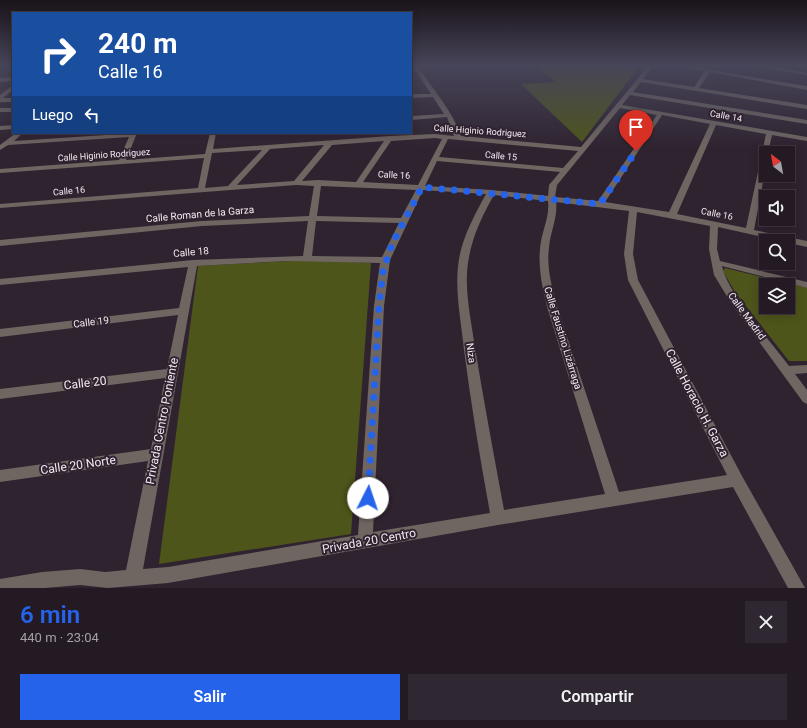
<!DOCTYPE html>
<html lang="es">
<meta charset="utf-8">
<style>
:root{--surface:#231a24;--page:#2f2731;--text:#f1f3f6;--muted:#a3a1a6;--line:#403841;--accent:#2563eb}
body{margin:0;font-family:Roboto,sans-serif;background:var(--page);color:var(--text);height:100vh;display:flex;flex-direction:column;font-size:15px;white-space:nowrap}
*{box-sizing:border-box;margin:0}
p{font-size:13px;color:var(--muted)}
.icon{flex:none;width:22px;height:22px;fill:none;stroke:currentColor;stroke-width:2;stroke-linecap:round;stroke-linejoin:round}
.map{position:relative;height:588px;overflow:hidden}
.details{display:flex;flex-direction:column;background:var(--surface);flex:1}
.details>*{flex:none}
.top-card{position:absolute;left:12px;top:12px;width:400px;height:122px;border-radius:0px;box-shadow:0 2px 10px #0003,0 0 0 1px var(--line);background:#1a4fa0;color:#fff;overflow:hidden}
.needle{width:26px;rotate:329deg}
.buttons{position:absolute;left:759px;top:146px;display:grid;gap:8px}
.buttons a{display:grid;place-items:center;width:36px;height:36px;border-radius:0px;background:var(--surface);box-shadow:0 2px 10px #0003,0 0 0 1px var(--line);font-size:20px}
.pin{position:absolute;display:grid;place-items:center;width:34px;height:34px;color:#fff;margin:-41px -17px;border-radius:50% 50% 50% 0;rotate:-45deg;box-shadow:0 0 4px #0007}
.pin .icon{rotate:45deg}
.me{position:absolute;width:44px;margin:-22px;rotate:4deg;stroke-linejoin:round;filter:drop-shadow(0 0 3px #0008)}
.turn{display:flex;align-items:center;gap:14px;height:84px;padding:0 20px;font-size:18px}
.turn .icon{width:52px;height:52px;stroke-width:2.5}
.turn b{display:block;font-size:28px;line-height:34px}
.then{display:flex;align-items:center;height:38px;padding:0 20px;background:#0003;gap:8px;font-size:15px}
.round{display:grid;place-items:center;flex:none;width:42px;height:42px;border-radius:0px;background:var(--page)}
.overview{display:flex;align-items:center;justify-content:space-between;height:68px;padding:0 20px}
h1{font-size:24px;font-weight:600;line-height:30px;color:var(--accent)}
.primary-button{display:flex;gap:8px;margin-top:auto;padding:8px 20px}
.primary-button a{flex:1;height:46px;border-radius:0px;background:var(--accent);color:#fff;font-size:16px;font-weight:600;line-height:46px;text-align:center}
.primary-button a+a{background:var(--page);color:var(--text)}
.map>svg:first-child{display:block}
.green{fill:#4e551a;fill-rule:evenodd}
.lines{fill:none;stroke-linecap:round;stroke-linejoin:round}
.minor{fill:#6f6662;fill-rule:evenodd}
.route{stroke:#2563eb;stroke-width:7;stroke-dasharray:0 12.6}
.labels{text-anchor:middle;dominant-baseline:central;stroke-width:4;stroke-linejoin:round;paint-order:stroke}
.far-street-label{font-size:9px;fill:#f2e9f2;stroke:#2f2330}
.street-label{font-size:10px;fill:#f2e9f2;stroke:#2f2330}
.near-street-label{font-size:12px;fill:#f2e9f2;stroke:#2f2330}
</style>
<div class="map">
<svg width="807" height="588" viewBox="0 0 807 588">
<rect width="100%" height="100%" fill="#2f2330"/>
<g class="green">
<path d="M 536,65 L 640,65 L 582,142 L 521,84 L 556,82 Z"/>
<path d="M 306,260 L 371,263 L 351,534 L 159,564 L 198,266 Z"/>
<path d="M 725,268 L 807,288 L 807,361 L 789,361 L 735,292 L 723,271 ZM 766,285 L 788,285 L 788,307 L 766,307 Z"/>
</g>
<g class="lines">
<g class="minor">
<path d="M 412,65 L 417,65 C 432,88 452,110 461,136 L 581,147 L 649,65 L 654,65 L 643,79 L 694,87 L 705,71 L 682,65 L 691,65 L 727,73 L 807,86 L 807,90 L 710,72 L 699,88 L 807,105 L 807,109 L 641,82 L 633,92 L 807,120 L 807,124 L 630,95 L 622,105 L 807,137 L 807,141 L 772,135 L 768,153 L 766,153 L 766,166 L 754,230 L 807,241 L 807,247 L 788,243 L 788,241 L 781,241 L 718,227 L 717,249 L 720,261 L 807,282 L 807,288 L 722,266 C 728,294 771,342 789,366 L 807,365 L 807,373 L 795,374 L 807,390 L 807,404 L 803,402 L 731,303 L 714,275 L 709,249 L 710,226 L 637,212 L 633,254 L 638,280 L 742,476 L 805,588 L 788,588 L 733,487 L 498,525 L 168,583 L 108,588 L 80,585 L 45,588 L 0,588 L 0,579 L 42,572 L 80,569 L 105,572 L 126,570 L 148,461 L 0,482 L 0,470 L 151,449 L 165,378 L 0,399 L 0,389 L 167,369 L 178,315 L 0,337 L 0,329 L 179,308 L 188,267 L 0,285 L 0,279 L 193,260 L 303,256 L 308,221 L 202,226 L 0,246 L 0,240 L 202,221 L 309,216 L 314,186 L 296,185 L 0,208 L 0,204 L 198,188 L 204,158 L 0,173 L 0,169 L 119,160 L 129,137 L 8,145 L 0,150 L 0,145 L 16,133 L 23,133 L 14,141 L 137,133 L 126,160 L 205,154 L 210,133 L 216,133 L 213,149 L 390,136 L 435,134 L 454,136 L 447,117 L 411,120 L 411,116 L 444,114 L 433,97 L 411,98 L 411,94 L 431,94 ZM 620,108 L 657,115 L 598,201 L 555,197 L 557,185 ZM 662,115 L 710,124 L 669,212 L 605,202 ZM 716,125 L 766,134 L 746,228 L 677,214 ZM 435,138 L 442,139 L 418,185 L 363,182 L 391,141 ZM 448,139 L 578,151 L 563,168 L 439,157 ZM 384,141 L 356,182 L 318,180 L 302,181 L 332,145 ZM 324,145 L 294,181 L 237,185 L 270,149 ZM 262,150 L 228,186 L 205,188 L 212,153 ZM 437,161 L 560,172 L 549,185 L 548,196 L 491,190 L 425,186 ZM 321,186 L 416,190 L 401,218 L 317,216 ZM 423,190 L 486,194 C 475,214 463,236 459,259 C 454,289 461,319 464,350 C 471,404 480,458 490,513 L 373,532 L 384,306 L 390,260 ZM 494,195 L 548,201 C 550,218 541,232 540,249 C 538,269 543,291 548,310 L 605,494 L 504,510 C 494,456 484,402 475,348 C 471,318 463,287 469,257 C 473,235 483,214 494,195 ZM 556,202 L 629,211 L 624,254 L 628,280 L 727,475 L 619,492 L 558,310 C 553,291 546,268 549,248 C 550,232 558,218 556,202 ZM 316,221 L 399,223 L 382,257 L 312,256 ZM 288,261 L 380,263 L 374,306 L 358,535 L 168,567 L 143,569 L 197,266 Z"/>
<path d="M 751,65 L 763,65 L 807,73 L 807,75 Z"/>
<path d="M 13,77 L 13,81 L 0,82 L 0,78 Z"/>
<path d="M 13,85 L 13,90 L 3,98 L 13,98 L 13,102 L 0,102 L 0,95 Z"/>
<rect x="0" y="108" width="13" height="4"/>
<path d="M 13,125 L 13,129 L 0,130 L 0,126 Z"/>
</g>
</g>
<linearGradient id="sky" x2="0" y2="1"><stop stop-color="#1a131a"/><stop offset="0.44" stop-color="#474559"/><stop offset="1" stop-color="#474559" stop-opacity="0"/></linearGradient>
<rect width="807" height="148" fill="url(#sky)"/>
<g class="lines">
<path class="route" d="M 368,498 L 379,306 L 383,271 L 392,244 L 422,187 L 600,204 L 636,151"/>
</g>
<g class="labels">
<g class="far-street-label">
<text transform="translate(726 116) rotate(10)">Calle 14</text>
<text transform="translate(480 131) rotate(4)">Calle Higinio Rodriguez</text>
<text transform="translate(104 155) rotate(-4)">Calle Higinio Rodriguez</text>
<text transform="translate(501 156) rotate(5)">Calle 15</text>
<text transform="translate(394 175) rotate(3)">Calle 16</text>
<text transform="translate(69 191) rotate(-5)">Calle 16</text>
<text transform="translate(717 214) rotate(11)">Calle 16</text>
</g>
<g class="street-label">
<text transform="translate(200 214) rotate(-5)">Calle Roman de la Garza</text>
<text transform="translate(191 252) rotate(-5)">Calle 18</text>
<text transform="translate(747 316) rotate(54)">Calle Madrid</text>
<text transform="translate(91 322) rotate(-7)">Calle 19</text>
<text transform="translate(563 338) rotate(73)">Calle Faustino Lizárraga</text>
<text transform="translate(471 353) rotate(82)">Niza</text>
</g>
<g class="near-street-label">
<text transform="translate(85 383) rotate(-7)">Calle 20</text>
<text transform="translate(697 403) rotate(62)">Calle Horacio H. Garza</text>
<text transform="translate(162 421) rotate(-79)">Privada Centro Poniente</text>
<text transform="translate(78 465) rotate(-8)">Calle 20 Norte</text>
<text transform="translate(369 541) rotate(-10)">Privada 20 Centro</text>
</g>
</g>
</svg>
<div class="buttons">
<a><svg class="needle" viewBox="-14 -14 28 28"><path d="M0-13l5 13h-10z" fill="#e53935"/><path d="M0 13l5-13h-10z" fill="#a3a1a6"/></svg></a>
<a><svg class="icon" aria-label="sound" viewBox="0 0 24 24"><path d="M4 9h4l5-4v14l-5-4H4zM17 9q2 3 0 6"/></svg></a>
<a><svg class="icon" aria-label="search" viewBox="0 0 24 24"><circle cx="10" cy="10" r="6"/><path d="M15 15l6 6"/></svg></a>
<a><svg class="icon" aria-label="layers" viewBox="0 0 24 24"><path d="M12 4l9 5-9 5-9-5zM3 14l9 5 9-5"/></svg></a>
</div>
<div class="pin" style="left:636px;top:151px;background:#d93025"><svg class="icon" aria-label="arrive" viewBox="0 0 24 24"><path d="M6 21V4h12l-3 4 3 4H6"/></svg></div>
<svg class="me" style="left:368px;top:498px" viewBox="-20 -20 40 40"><circle r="19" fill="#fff"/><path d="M0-13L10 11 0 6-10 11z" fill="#2563eb"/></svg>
<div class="top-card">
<div class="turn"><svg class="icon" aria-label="right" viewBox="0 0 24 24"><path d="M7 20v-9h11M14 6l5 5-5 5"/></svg><div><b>240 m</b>Calle 16</div></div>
<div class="then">Luego<svg class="icon" aria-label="left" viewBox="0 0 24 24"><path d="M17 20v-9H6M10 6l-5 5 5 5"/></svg></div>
</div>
</div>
<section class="details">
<div class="overview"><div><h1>6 min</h1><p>440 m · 23:04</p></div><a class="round"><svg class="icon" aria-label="close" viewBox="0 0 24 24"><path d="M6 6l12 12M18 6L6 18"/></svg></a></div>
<div class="primary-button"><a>Salir</a><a>Compartir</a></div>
</section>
